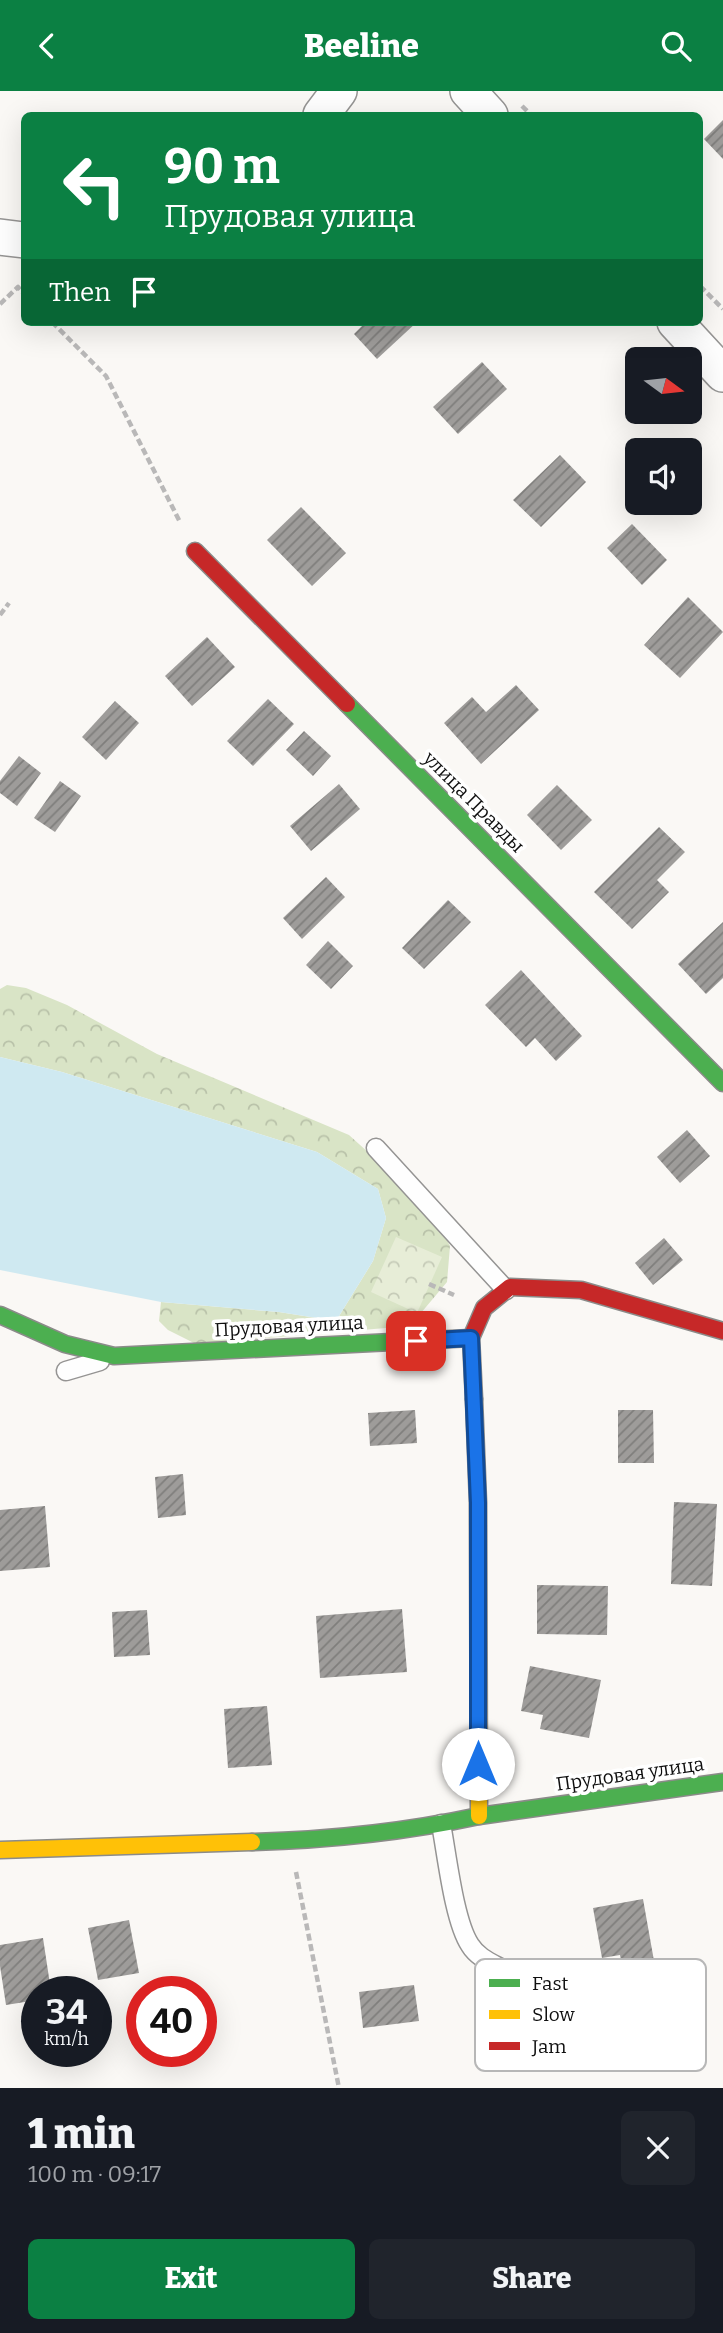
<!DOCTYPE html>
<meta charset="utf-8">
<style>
:root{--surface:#171b24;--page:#20242c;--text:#f1f3f6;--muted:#9ea1a6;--accent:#0b8043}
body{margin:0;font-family:Bitter,serif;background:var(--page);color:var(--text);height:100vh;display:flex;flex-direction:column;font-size:26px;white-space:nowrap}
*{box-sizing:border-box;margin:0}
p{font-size:23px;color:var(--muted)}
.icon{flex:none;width:38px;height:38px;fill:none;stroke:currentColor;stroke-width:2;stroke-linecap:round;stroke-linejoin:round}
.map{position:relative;height:1997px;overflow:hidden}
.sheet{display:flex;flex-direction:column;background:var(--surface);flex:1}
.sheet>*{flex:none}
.guide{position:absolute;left:21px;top:21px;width:682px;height:214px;border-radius:10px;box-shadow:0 7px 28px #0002;background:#0b8043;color:#fff;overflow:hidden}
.needle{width:46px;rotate:105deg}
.tools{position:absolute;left:625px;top:256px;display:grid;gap:14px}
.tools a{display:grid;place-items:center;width:77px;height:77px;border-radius:10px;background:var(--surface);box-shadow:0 7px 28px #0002;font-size:35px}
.speed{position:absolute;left:21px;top:1885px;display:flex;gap:14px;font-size:35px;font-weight:700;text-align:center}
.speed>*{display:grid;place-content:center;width:91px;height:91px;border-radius:50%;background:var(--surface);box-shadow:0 7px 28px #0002;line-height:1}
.speed small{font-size:18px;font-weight:400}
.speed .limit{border:10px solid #d22;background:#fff;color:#111}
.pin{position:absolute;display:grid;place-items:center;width:60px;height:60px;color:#fff;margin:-30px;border-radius:14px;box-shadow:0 4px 10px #0006}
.me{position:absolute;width:77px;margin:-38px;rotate:0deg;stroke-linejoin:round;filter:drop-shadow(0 0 5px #0008)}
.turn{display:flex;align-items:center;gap:24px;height:147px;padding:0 28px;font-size:32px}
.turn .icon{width:91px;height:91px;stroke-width:2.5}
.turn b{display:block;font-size:49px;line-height:60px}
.then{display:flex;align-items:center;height:66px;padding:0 28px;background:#0003;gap:14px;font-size:26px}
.round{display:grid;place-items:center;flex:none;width:74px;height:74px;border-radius:10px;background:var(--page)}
.head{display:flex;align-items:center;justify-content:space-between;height:119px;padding:0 28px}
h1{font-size:42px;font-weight:800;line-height:52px}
.primary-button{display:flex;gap:14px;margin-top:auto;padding:14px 28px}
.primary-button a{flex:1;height:80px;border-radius:10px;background:var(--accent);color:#fff;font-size:28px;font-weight:800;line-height:80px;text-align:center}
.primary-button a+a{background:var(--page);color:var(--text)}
header{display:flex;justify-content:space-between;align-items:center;height:91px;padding:0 28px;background:var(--accent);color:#fff;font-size:32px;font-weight:800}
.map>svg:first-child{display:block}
.forest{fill:url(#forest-crowns)}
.park{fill:url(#park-crowns)}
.water{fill:#cfe9f1}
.building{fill:url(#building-hatch)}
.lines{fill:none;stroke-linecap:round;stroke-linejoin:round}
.lane-casing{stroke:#959493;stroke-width:21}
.street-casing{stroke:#959493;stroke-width:38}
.fast-casing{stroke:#8b8b89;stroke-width:19}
.slow-casing{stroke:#8b8b89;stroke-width:19}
.jam-casing{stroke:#8b8b89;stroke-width:19}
.path{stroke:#b9b8b8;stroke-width:4.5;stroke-dasharray:7 3.5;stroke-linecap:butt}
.lane{stroke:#fefefe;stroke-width:18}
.street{stroke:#fefefe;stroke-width:35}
.fast{stroke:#4caf50;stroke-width:16}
.slow{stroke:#ffc107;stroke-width:16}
.jam{stroke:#c62828;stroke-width:16}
.route-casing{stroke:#114b97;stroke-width:18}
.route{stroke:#1a73e8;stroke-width:12}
.labels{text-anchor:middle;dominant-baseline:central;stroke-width:7;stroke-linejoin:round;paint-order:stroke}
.street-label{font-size:19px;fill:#0f0f0f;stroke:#fff}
.key{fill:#fff;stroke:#b7b7b7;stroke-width:2}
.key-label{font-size:19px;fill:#0f0f0f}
</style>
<header><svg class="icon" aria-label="back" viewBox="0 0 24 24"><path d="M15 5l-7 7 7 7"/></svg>Beeline<svg class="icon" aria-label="search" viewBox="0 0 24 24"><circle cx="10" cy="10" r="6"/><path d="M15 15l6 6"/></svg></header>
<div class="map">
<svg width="723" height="1997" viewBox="0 0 723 1997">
<defs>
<pattern id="forest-crowns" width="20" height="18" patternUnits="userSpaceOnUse" patternTransform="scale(1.75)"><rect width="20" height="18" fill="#d9e4c6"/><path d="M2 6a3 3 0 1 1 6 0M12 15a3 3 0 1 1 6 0" fill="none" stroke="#b9c2a9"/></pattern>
<pattern id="park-crowns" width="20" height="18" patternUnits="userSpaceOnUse" patternTransform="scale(1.75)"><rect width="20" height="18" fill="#e7edd7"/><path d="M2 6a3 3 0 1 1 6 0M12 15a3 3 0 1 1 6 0" fill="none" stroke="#c5cab7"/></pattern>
<pattern id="building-hatch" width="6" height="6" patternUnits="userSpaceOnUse" patternTransform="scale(1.75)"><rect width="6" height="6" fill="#9e9c9a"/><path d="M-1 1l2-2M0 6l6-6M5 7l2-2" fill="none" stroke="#7f7e7c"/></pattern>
</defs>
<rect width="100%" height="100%" fill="#faf8f5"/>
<path class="forest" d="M 7,894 L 26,897 L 67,914 L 157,963 L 349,1044 L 400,1090 L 437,1130 L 450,1155 L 447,1191 L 410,1235 L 196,1253 L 168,1239 L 159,1230 L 161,1211 L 279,1221 L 336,1230 L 373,1170 L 386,1127 L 378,1098 L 317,1061 L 62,981 L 0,966 L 0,898 Z"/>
<path class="park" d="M 396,1146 L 442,1166 L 417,1222 L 371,1201 Z"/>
<path class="water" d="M 0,966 L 62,981 L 317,1061 L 378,1098 L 386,1127 L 373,1170 L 336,1230 L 279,1221 L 161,1211 L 0,1179 Z"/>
<g class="building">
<path d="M 723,29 L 723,68 L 704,48 Z"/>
<path d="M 366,231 L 417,231 L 377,268 L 354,243 Z"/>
<path d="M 482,271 L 507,298 L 458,343 L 433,316 Z"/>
<path d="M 560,364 L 586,391 L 541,436 L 513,409 Z"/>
<path d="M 301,416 L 346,462 L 312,495 L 267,449 Z"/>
<path d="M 632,433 L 667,469 L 642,494 L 607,457 Z"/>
<path d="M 688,506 L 723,541 L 680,587 L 644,554 Z"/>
<path d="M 207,546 L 235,576 L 192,615 L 165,585 Z"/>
<path d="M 516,594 L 539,619 L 481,673 L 444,632 L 472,606 L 486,621 Z"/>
<path d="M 268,608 L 294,633 L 253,675 L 227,650 Z"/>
<path d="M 115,610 L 139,632 L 106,669 L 82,646 Z"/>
<path d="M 304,640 L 331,665 L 313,685 L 286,659 Z"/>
<path d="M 19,665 L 41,682 L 17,715 L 0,702 L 0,690 Z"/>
<path d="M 60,690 L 81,705 L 55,741 L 34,727 Z"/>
<path d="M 339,693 L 360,718 L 311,760 L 290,735 Z"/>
<path d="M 557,694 L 592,729 L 561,759 L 527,724 Z"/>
<path d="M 659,736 L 685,761 L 657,789 L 669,801 L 632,838 L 594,801 Z"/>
<path d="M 326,786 L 345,806 L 302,848 L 283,827 Z"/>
<path d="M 448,809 L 471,831 L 424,878 L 402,857 Z"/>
<path d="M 723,831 L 723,887 L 706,903 L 678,873 Z"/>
<path d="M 328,850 L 353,875 L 331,898 L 306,874 Z"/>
<path d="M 521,879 L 582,945 L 556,970 L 535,947 L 526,956 L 485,914 Z"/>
<path d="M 687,1039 L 710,1065 L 680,1092 L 657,1066 Z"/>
<path d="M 664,1147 L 683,1169 L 653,1194 L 635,1172 Z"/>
<path d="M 415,1319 L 417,1352 L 370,1355 L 368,1322 Z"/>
<path d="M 618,1319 L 653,1319 L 654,1372 L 618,1372 Z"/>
<path d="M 183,1383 L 186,1424 L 158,1427 L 155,1386 Z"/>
<path d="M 674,1411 L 717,1413 L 712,1495 L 671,1493 Z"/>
<path d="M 45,1415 L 50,1476 L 0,1480 L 0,1419 Z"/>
<path d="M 537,1494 L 608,1495 L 607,1544 L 537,1543 Z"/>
<path d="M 402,1518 L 407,1581 L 320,1587 L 316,1525 Z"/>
<path d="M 147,1519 L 150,1564 L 114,1566 L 112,1521 Z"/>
<path d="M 530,1575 L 601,1589 L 589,1647 L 540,1638 L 543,1624 L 521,1620 Z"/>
<path d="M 267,1615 L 272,1674 L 228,1677 L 224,1618 Z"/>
<path d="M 643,1808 L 659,1898 L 628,1904 L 620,1864 L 602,1867 L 593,1817 Z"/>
<path d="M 129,1829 L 139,1882 L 98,1889 L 88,1837 Z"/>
<path d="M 43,1847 L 51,1900 L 37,1900 L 37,1909 L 6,1914 L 0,1875 L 0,1854 Z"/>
<path d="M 414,1894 L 419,1930 L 363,1937 L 359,1901 Z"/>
</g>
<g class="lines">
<defs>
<g id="lane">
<path d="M 376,1057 L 506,1199"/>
<path d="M 66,1280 L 100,1270"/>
<path d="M 441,1733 C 447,1764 454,1830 470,1854 C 481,1872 504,1875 518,1889 C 529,1901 542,1941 550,1958"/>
</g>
<g id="street">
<path d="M 468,0 L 490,24"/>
<path d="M 321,24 L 339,0"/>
<path d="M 0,146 L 24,149"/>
<path d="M 675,231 L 723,283"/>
</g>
<g id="fast">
<path d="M 347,613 L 723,992"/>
<path d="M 0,1224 L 65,1253 L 114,1265 L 471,1247"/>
<path d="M 252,1751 C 327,1749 405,1741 479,1725 L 723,1691"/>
</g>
<g id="slow">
<path d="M 474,1308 L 478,1412 L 479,1725"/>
<path d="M 0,1759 L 252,1751"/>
</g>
<g id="jam">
<path d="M 195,460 L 347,613"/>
<path d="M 474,1308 L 471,1247 L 484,1217 L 510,1196 L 581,1199 L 723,1240"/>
</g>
</defs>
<use href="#lane" class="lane-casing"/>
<use href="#street" class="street-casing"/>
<use href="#fast" class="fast-casing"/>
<use href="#slow" class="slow-casing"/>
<use href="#jam" class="jam-casing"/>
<g class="path">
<path d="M 522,15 L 531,24"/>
<path d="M 700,195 L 723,218"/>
<path d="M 0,213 L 18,196 L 24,203"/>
<path d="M 52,231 L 106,285 L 180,431"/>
<path d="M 0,524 L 9,512"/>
<path d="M 429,1193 L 454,1204"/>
<path d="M 296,1781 L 339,1997"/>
</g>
<use href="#lane" class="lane"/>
<use href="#street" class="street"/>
<use href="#fast" class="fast"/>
<use href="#slow" class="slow"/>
<use href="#jam" class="jam"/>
</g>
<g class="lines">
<defs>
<path id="route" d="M 416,1250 L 471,1247 L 478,1412 L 478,1673"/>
</defs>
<use href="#route" class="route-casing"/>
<use href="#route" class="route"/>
</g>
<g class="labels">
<g class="street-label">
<text transform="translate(474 711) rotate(45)">улица Правды</text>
<text transform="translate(289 1235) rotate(-3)">Прудовая улица</text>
<text transform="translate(630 1683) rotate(-8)">Прудовая улица</text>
</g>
</g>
<rect x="475" y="1868" width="231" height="112" rx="10" class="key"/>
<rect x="489" y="1888" width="31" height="8" fill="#4caf50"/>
<rect x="489" y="1919" width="31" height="9" fill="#ffc107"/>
<rect x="489" y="1951" width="31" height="8" fill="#c62828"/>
<g class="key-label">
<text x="532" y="1899">Fast</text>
<text x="532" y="1930">Slow</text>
<text x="532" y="1962">Jam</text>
</g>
</svg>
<div class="tools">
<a><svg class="needle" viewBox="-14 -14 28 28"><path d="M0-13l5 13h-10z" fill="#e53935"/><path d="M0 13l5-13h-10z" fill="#9ea1a6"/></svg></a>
<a><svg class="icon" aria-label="sound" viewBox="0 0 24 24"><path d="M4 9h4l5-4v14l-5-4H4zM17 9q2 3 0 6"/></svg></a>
</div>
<div class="speed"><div>34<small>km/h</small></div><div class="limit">40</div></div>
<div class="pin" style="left:416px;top:1250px;background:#d93025"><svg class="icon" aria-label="arrive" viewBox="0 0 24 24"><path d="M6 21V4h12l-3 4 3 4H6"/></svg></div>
<svg class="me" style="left:478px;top:1673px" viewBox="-20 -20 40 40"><circle r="19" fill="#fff"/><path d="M0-13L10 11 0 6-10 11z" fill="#1a73e8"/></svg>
<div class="guide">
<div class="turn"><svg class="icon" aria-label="left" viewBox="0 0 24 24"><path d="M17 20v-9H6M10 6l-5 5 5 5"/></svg><div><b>90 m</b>Прудовая улица</div></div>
<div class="then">Then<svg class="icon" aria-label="arrive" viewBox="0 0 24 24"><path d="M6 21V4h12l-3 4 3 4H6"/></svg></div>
</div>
</div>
<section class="sheet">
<div class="head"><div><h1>1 min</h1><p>100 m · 09:17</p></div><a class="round"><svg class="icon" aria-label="close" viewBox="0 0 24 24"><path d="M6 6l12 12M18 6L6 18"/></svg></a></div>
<div class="primary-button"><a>Exit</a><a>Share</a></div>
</section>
